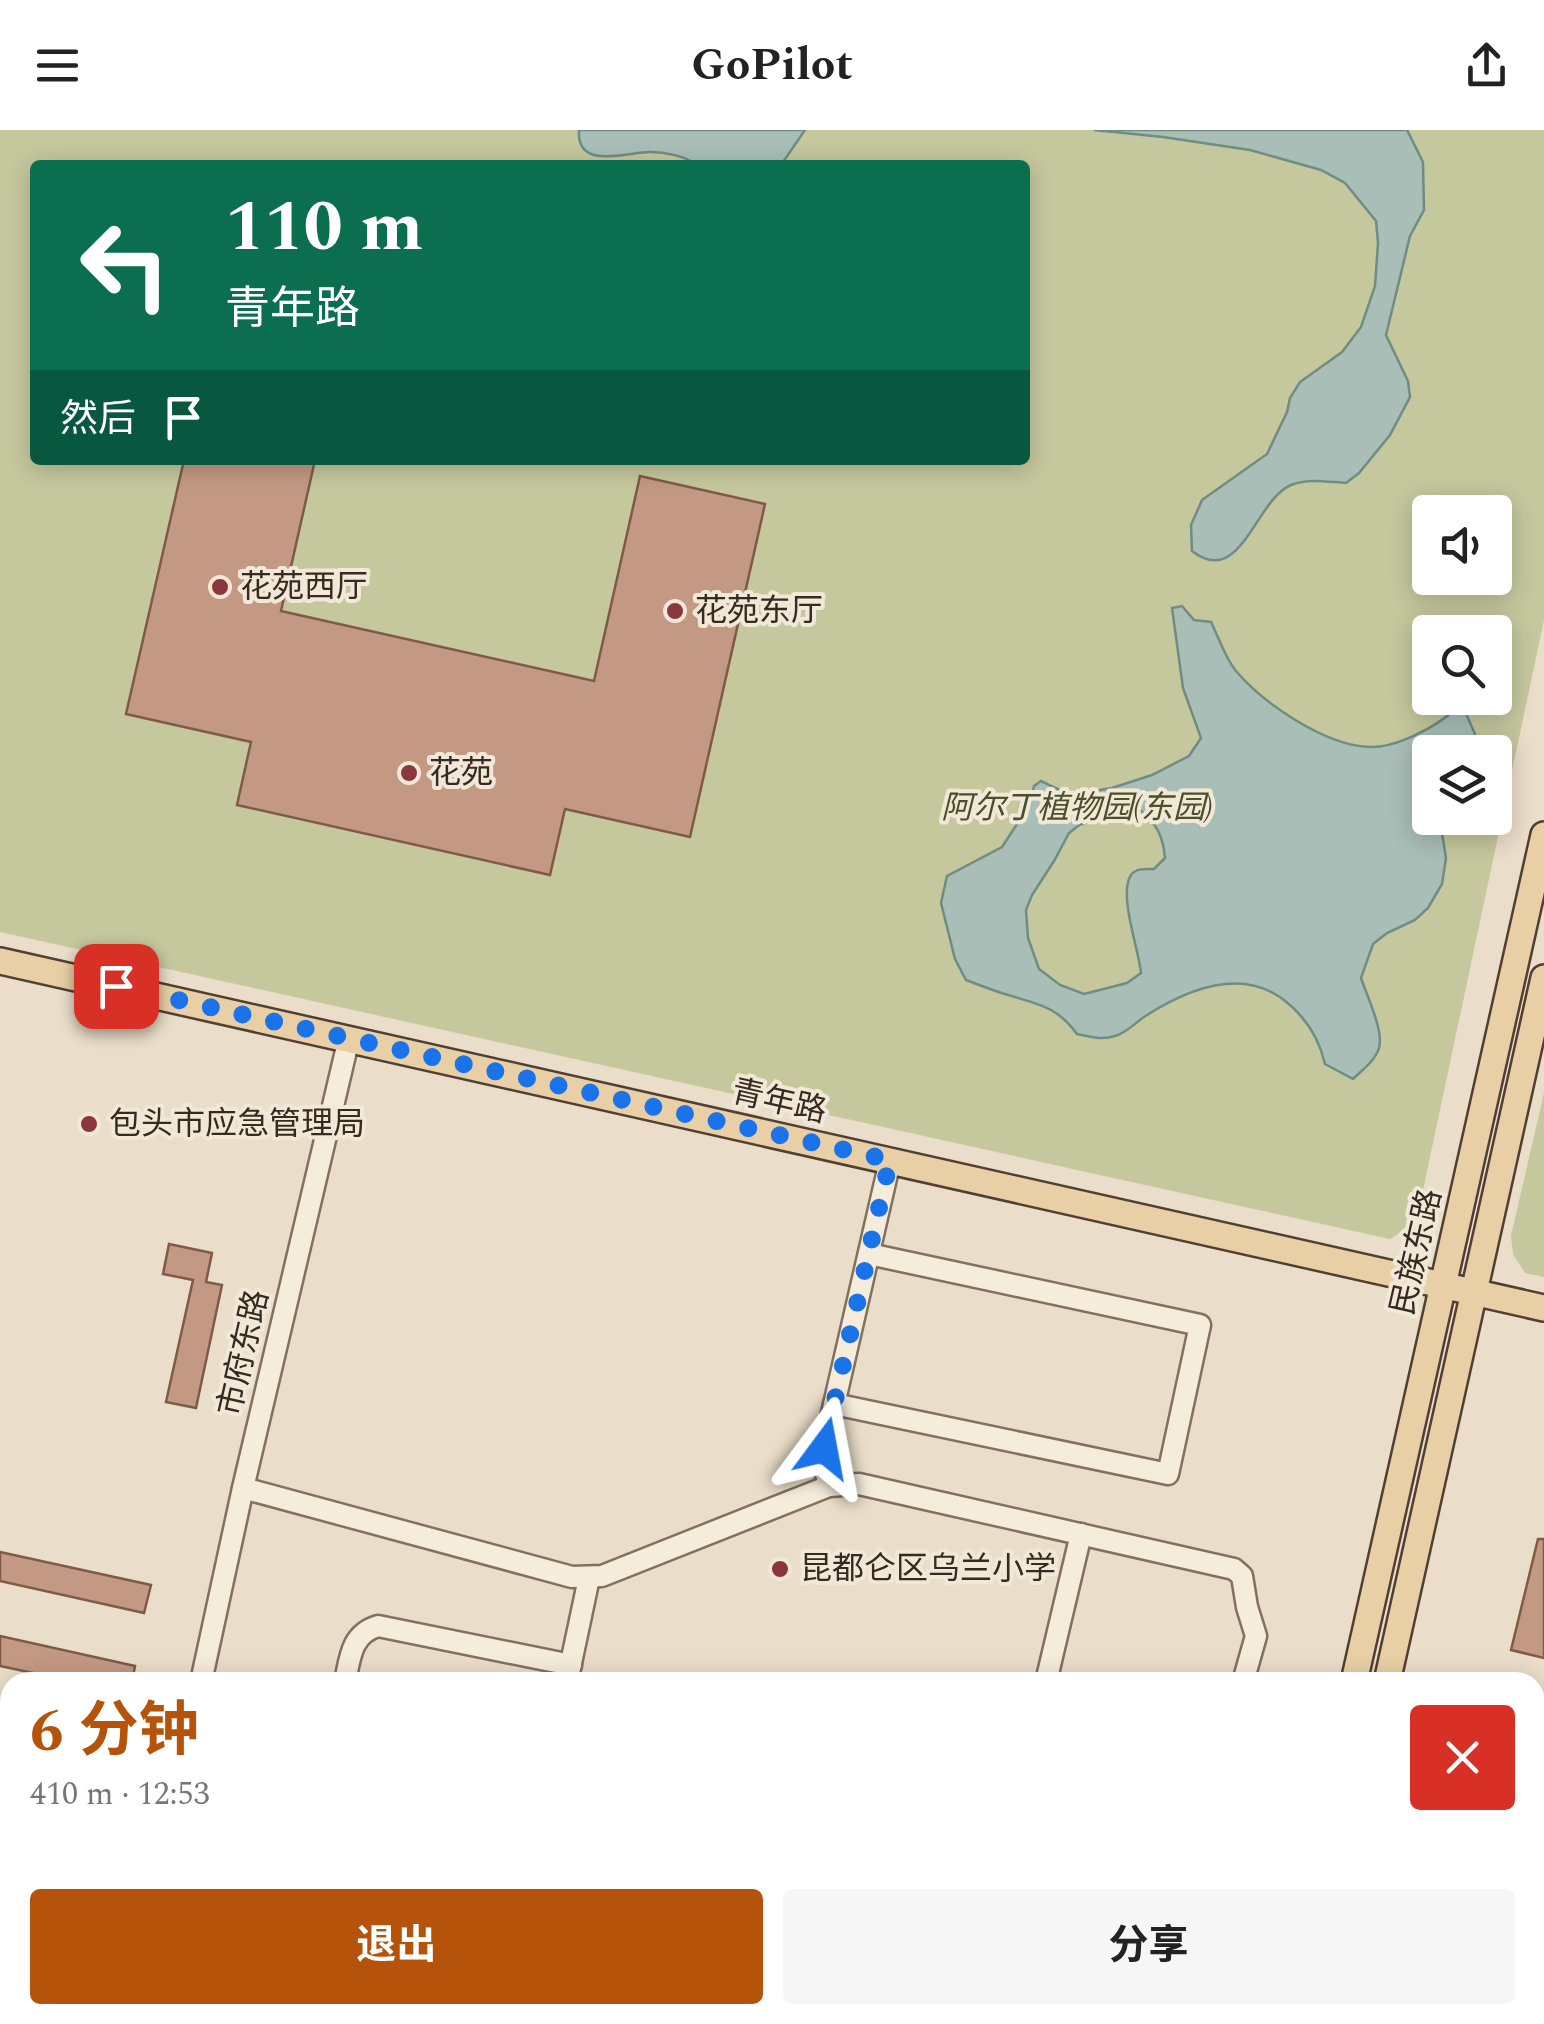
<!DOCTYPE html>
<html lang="zh">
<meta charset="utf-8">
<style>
:root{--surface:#fff;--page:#f6f6f6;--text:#222;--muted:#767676;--accent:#b45309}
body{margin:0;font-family:Spectral,"Noto Sans SC",serif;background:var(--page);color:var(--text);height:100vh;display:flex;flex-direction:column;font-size:38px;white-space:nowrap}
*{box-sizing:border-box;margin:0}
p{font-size:32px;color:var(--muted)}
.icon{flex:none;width:55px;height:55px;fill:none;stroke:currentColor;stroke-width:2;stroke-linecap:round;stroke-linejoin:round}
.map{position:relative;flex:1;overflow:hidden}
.panel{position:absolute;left:0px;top:1542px;width:1545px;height:352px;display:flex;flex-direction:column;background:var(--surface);border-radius:30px 30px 0 0;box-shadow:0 5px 25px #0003}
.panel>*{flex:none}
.hud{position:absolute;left:30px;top:30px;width:1000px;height:305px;border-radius:10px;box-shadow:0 5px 25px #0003;background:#0b6e4f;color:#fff;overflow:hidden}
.controls{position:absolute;left:1412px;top:365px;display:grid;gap:20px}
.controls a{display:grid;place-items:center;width:100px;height:100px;border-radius:10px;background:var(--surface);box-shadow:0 5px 25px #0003;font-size:50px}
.pin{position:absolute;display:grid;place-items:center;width:85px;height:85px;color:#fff;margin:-42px;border-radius:20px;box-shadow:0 5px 15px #0006}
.me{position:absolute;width:110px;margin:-55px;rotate:13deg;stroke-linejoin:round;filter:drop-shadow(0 0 8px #0008)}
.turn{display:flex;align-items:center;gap:35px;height:210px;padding:0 30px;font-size:45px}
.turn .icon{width:130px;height:130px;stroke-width:2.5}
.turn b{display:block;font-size:70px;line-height:85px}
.then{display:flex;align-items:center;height:95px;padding:0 30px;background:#0003;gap:20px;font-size:38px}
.round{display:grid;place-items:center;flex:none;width:105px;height:105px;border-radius:10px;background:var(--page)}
.head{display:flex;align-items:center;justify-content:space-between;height:170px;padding:0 30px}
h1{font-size:60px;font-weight:700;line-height:75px;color:var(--accent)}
.action{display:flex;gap:20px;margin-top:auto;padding:20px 30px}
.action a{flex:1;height:115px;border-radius:10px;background:var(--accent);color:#fff;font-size:40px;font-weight:700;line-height:115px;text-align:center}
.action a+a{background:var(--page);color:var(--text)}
header{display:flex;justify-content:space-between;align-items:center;height:130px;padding:0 30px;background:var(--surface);font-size:45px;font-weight:700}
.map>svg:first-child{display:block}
.green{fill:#c5c79d;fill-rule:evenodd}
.water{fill:#a9beb7;stroke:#708c83;stroke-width:2.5;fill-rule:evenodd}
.building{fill:#c39983;stroke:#805a48;stroke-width:2.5}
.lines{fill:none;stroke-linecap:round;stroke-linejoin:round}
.minor-casing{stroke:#84705f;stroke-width:25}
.major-casing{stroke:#523f33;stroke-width:30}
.minor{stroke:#f5ecdb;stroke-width:20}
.major{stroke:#e8cfa5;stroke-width:25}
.route{stroke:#1a73e8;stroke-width:18;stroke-dasharray:0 32.4}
.poi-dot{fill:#8c363d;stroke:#f2e8d7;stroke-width:4}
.labels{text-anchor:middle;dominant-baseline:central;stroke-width:8;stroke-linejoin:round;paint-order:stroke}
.poi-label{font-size:32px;fill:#362a21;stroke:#f2e8d7;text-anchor:start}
.park-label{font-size:32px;font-style:italic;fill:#49502a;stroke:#f2e8d7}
.street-label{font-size:32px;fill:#362a21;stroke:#f2e8d7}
</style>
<header><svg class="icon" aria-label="menu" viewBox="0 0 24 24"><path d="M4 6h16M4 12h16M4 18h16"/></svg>GoPilot<svg class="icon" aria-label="share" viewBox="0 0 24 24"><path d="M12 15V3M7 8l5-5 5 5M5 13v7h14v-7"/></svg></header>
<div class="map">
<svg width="1544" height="1894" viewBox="0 0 1544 1894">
<rect width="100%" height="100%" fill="#eaddc9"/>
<g class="green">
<path d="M 0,0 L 1544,0 L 1544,490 L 1416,1093 L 1390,1109 L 0,802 ZM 35,35 L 1025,35 L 1025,330 L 35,330 ZM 1430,382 L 1495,382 L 1495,448 L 1430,448 ZM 1430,502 L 1495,502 L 1495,568 L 1430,568 ZM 1430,622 L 1495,622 L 1495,688 L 1430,688 Z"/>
<path d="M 1544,963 L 1544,1147 L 1525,1143 L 1513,1124 L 1511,1106 Z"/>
<path d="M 1535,1732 L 1540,1735 L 1541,1743 L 1544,1744 L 1544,1851 L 1537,1853 Z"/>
</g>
<g class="water">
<path d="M 579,0 L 805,0 L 781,35 L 696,35 C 687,26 664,22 650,22 C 627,22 576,41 579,0 Z"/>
<path d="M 1094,0 L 1407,0 L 1423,32 L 1424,80 L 1410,106 L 1386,205 L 1408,251 L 1410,267 L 1390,305 L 1359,343 L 1346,353 C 1328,352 1308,348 1291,355 C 1255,370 1241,459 1192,421 L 1191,395 L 1202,370 L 1267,324 L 1287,282 L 1290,268 L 1300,252 L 1342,222 L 1361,197 L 1375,156 L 1378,113 L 1376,91 L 1345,53 L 1321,40 L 1250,20 L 1163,7 Z"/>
<path d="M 1182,476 L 1194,490 L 1211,492 C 1219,508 1225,528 1236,541 C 1264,574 1326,616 1370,617 C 1395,618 1437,597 1455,579 L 1464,579 L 1475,604 C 1467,624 1448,622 1430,622 L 1430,688 L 1442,703 L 1446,728 L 1442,754 L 1428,778 L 1415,790 L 1387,803 L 1373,814 L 1361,848 C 1367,866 1384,901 1379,918 C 1375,931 1362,940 1353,949 L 1325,934 C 1319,908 1306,887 1284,870 C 1241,837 1188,859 1147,885 C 1137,891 1127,903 1115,906 C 1102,910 1090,907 1077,904 C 1056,875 1036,874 1005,864 C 992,860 979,855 966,850 L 955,829 L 941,773 L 947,746 L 1002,717 L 1030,674 L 1034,656 L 1041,651 L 1070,665 L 1112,658 L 1152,645 L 1189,626 L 1201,608 L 1183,558 L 1172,478 ZM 1140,680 C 1157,694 1163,706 1165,728 L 1154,739 C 1145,739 1136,738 1131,745 C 1118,764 1139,820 1141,843 L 1127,853 L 1084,864 L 1060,855 L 1039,839 L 1028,808 L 1026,780 L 1032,765 L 1054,731 L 1069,703 L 1079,695 L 1117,681 Z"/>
</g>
<g class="building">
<path d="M 184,330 L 315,330 L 281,481 L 594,551 L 640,346 L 765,374 L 690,707 L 565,679 L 550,745 L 237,675 L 251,612 L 126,584 Z"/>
<path d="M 169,1114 L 212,1123 L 206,1152 L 222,1155 L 196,1278 L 166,1272 L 193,1150 L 163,1144 Z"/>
<path d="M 1538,1409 L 1544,1409 L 1544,1528 L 1511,1520 Z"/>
<path d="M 0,1422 L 151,1455 L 144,1483 L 0,1451 Z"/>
<path d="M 0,1506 L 135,1536 L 132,1552 L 75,1552 L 0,1536 Z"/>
</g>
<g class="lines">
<defs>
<g id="minor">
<path d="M 834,1274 L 1168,1344 L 1200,1195 L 869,1124"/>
<path d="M 829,1356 L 823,1332 L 824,1318 L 890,1031"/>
<path d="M 243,1358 L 572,1447 L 602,1446 L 829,1356 L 859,1354 L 1234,1439 L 1242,1446 L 1247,1477 L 1256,1506 L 1243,1552"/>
<path d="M 201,1552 L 243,1358 L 349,908"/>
<path d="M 345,1552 C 350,1528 351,1504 378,1496 L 571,1535"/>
<path d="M 567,1552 L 589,1448"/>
<path d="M 1046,1552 L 1081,1404"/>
<path d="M 634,1885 L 642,1894"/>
<path d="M 127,1894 L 129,1885"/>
<path d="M 815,1894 L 829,1885"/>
</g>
<g id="major">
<path d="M 0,831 L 1544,1178"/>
<path d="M 1354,1552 L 1544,705"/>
<path d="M 1387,1552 L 1544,848"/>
<path d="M 1278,1894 L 1280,1885"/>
<path d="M 1311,1894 L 1313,1885"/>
</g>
</defs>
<use href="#minor" class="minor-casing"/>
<use href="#major" class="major-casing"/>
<use href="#minor" class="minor"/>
<use href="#major" class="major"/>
</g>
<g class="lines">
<path class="route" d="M 116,856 L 890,1030 L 824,1318"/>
</g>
<g class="poi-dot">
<circle cx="220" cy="457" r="10"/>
<circle cx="675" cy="481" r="10"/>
<circle cx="409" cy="643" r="10"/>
<circle cx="89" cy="994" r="10"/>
<circle cx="780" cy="1439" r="10"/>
</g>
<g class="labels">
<g class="poi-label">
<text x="240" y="457">花苑西厅</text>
<text x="695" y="481">花苑东厅</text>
<text x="429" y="643">花苑</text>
<text x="109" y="994">包头市应急管理局</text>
<text x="800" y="1439">昆都仑区乌兰小学</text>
</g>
<g class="park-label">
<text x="1077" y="678">阿尔丁植物园(东园)</text>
</g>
<g class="street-label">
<text transform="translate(779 972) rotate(13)">青年路</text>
<text transform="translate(1417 1122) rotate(-77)">民族东路</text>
<text transform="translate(244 1223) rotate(-77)">市府东路</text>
</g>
</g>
</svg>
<div class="controls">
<a><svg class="icon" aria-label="sound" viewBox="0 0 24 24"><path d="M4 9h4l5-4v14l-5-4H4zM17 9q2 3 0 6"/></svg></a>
<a><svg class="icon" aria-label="search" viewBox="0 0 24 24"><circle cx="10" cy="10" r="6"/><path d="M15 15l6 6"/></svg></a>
<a><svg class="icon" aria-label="layers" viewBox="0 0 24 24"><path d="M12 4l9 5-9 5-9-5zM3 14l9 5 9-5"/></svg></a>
</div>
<div class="pin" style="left:116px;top:856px;background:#d93025"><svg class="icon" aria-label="arrive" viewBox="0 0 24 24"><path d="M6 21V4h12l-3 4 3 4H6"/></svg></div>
<svg class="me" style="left:824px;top:1318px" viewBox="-20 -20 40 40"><path d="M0-17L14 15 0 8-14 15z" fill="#1a73e8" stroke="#fff" stroke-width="4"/></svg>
<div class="hud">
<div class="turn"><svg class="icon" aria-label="left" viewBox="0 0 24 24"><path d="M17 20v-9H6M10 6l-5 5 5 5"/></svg><div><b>110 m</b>青年路</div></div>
<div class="then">然后<svg class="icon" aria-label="arrive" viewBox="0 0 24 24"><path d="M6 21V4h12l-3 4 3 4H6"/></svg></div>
</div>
<section class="panel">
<div class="head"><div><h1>6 分钟</h1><p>410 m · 12:53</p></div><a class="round" style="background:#d93025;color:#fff"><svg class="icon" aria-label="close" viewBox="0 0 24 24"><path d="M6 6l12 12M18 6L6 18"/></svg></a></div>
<div class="action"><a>退出</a><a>分享</a></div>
</section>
</div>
